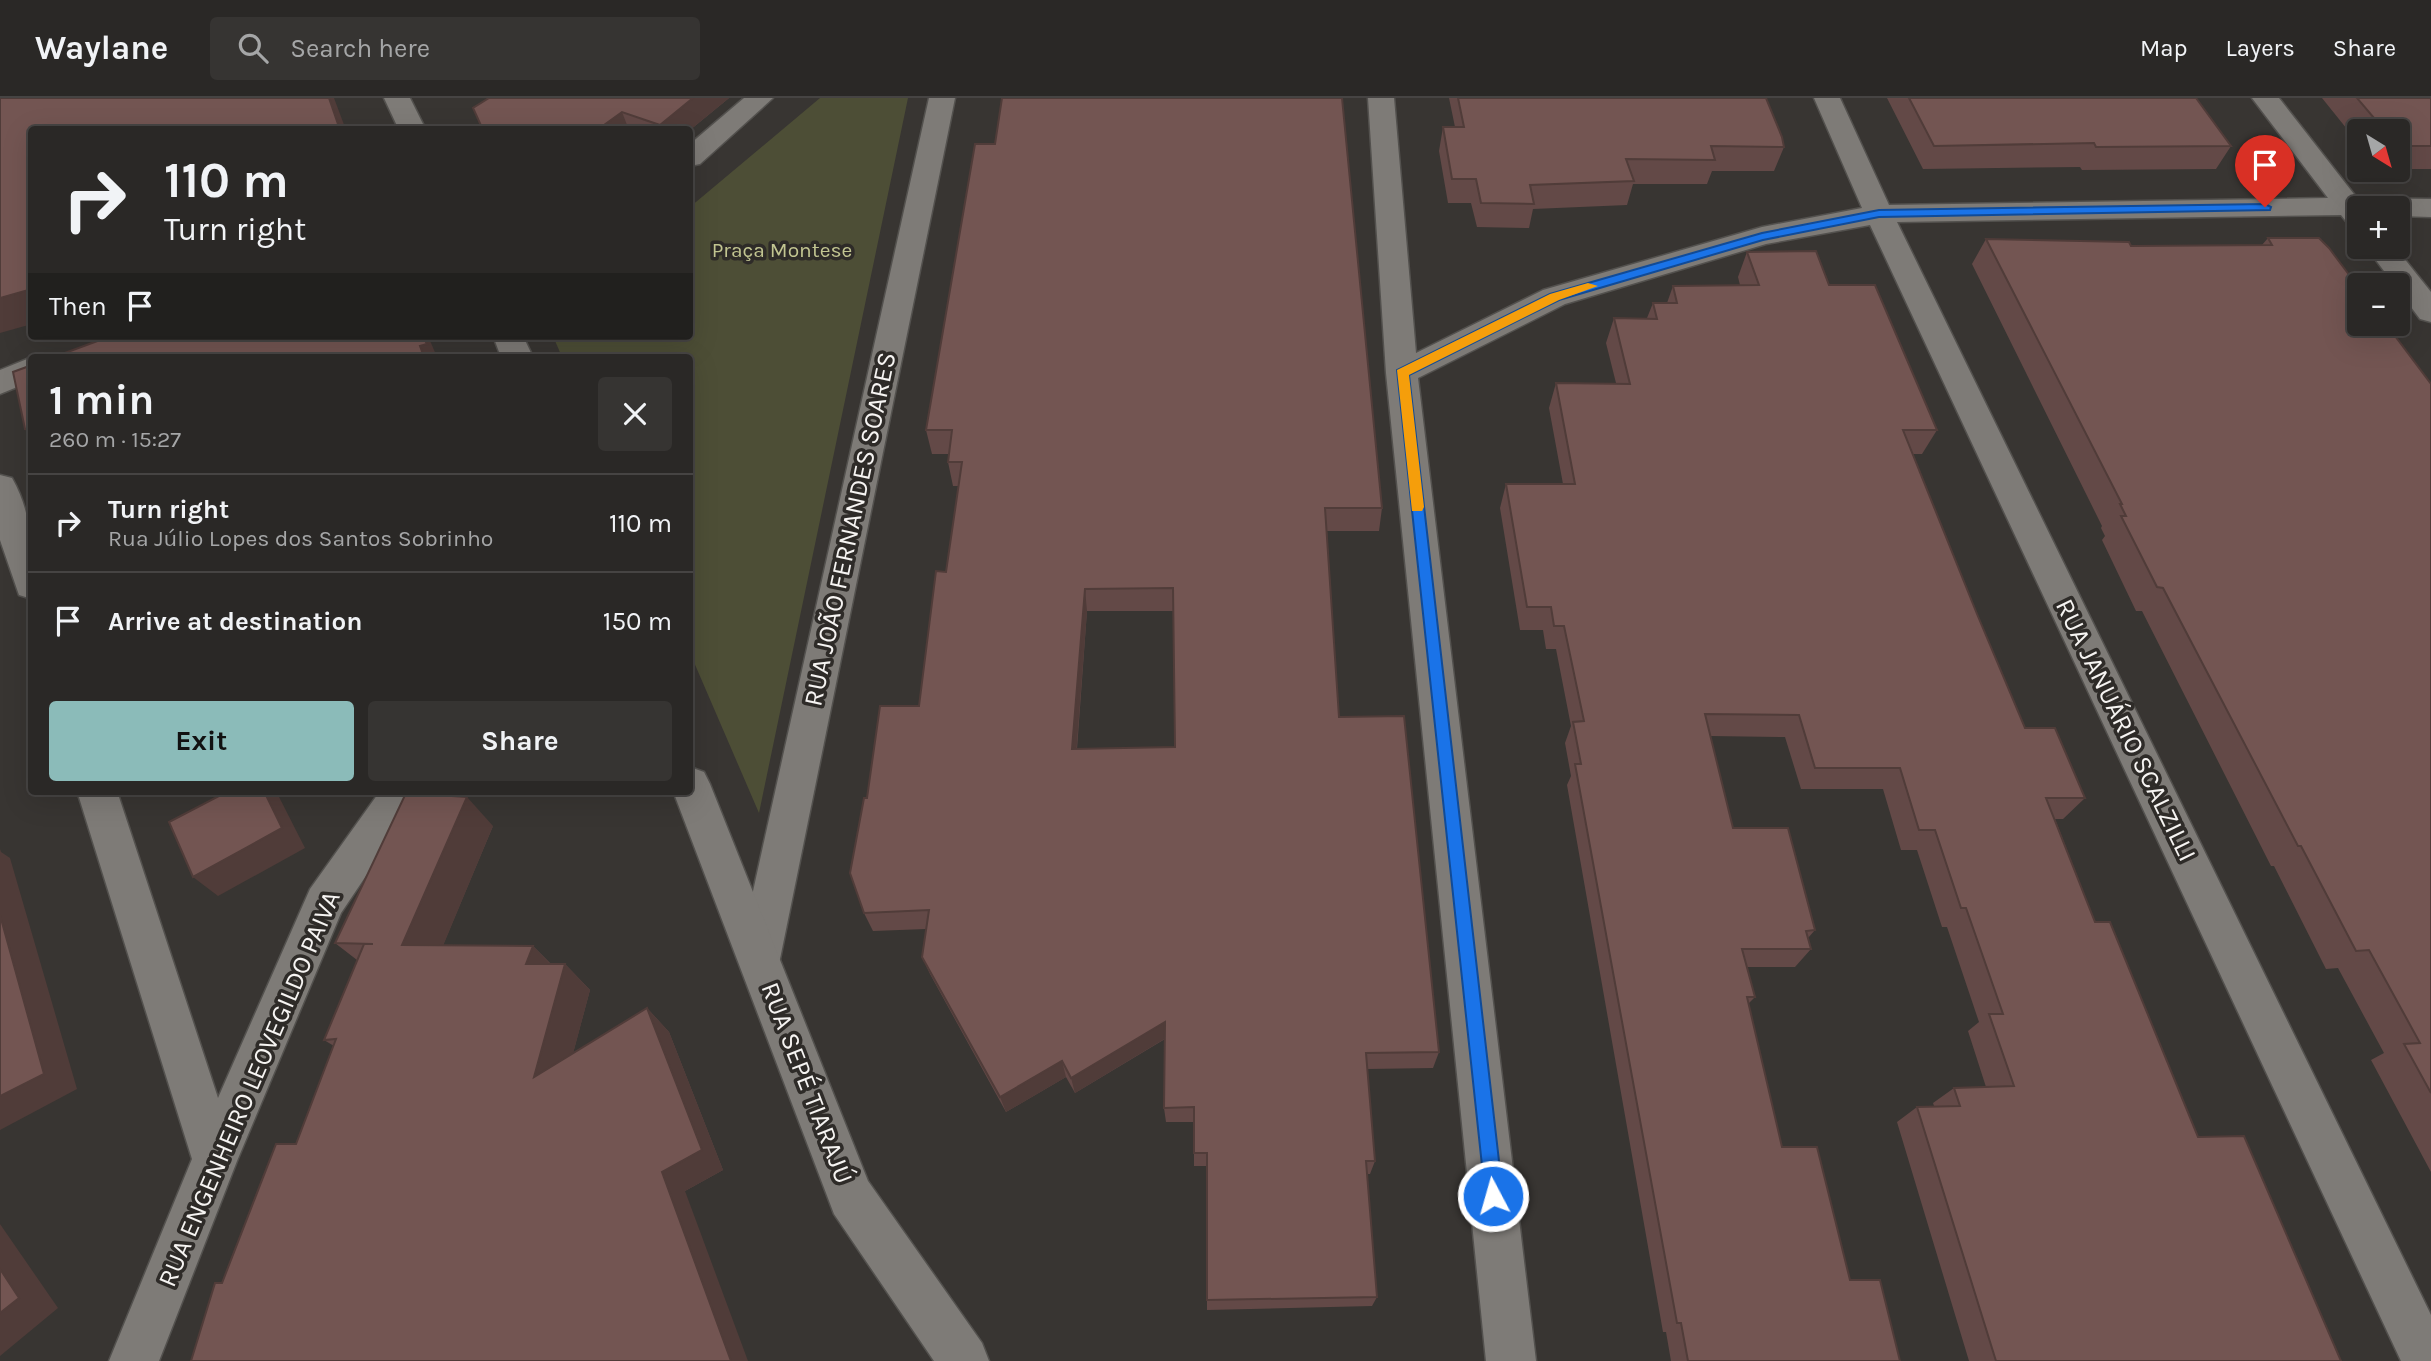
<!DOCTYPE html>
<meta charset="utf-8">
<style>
:root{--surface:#2a2826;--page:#363432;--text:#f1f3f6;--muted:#a5a6a7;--line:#464443;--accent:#8bbbb9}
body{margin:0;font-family:Karla,sans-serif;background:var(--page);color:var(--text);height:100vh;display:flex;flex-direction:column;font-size:26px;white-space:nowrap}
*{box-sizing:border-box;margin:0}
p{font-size:23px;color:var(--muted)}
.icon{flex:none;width:38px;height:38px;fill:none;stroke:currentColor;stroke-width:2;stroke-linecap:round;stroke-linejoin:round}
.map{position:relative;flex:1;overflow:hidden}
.side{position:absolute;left:28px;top:256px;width:665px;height:441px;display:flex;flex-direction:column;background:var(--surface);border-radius:7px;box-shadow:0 7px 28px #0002,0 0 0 2px var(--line)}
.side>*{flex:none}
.banner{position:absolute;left:28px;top:28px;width:665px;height:214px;border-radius:7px;box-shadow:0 7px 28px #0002,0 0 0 2px var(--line);background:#2a2826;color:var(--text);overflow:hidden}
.needle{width:46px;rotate:143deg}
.controls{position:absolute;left:2347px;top:21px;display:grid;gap:14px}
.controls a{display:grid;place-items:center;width:63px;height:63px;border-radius:7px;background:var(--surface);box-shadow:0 7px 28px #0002,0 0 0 2px var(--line);font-size:35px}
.pin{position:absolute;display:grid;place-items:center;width:60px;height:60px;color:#fff;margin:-72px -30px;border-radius:50% 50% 50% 0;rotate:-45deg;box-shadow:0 0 7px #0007}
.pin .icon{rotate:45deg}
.me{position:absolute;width:77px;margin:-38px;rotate:354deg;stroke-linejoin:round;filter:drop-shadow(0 0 5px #0008)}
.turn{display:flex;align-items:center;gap:24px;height:147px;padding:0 21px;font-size:32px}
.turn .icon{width:91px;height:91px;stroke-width:2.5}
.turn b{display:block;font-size:49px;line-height:60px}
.then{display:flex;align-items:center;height:66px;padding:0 21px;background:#0003;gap:14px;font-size:26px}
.round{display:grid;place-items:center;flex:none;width:74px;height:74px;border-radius:7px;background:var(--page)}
.head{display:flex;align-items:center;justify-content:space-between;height:119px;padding:0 21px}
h1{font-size:42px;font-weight:700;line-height:52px}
.cta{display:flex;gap:14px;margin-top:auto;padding:14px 21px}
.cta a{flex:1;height:80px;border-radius:7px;background:var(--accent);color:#111;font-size:28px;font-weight:700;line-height:80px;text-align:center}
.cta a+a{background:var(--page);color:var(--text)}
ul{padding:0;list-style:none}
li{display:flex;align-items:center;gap:21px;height:98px;padding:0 21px;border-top:2px solid var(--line)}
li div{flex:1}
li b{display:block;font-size:26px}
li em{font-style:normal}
header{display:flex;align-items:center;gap:42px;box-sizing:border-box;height:98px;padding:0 35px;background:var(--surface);border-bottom:2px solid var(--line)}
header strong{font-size:33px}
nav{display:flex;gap:38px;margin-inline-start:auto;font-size:24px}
.search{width:490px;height:63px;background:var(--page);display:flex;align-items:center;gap:18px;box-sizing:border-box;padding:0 24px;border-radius:7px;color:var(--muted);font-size:26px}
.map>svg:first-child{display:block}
.green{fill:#4d4e36}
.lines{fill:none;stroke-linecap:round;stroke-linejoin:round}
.minor-casing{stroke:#53514e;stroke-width:3}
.tertiary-casing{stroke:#53514e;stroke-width:3}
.minor{fill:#7e7b77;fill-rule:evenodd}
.tertiary{fill:#7e7b77;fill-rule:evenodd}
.wall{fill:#634947;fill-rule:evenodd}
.shaded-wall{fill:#503c39}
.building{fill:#735552;stroke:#503c39;stroke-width:2;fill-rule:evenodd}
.route{fill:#1a73e8;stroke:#114b97;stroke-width:2}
.slow{fill:#f59e0b}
.labels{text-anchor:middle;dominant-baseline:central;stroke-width:7;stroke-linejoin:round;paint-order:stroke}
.far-park-label{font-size:21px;fill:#c2c591;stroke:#2e2b28}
.street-label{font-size:26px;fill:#f6f4f2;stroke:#2e2b28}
</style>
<header>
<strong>Waylane</strong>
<div class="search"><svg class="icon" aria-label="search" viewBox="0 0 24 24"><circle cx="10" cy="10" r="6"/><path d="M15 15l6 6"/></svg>Search here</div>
<nav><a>Map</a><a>Layers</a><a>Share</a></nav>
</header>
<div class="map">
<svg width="2431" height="1263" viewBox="0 0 2431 1263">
<rect width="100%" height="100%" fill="#383532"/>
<path class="green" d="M 820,0 L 908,0 L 759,715 L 690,555 L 690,259 L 562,259 L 553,238 L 690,238 L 690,109 Z"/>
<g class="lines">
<defs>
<g id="minor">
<path d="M 744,0 L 773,0 L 700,66 L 690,68 L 690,46 Z"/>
<path d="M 929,0 L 955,0 L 780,861 L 774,875 L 759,881 L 744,875 L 738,861 Z"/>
<path d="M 1368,0 L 1394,0 L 1416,255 L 1543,192 L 1762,129 L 1862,110 L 1814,0 L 1840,0 L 1889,107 L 2328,100 L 2252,0 L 2279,0 L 2357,100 L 2431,101 L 2431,119 L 2398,118 L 2398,110 L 2359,110 L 2359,130 L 2349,127 L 2341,117 L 1897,124 L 2431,1217 L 2431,1263 L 2401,1263 L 1870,127 L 1766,146 L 1565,206 L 1418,280 L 1536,1263 L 1486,1263 L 1386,275 Z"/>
<path d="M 2366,149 L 2395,149 L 2431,194 L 2431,224 L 2420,221 Z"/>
<path d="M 32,259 L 32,283 L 0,296 L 0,272 Z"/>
<path d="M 0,377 L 12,380 C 34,418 32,458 32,501 L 19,497 L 0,442 Z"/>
<path d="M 77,693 L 117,693 L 218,1000 L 310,791 L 380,693 L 423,693 L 341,815 L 237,1063 L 159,1263 L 109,1263 L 192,1061 Z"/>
</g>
<g id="tertiary">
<path d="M 384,0 L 410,0 L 426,32 L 399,32 Z"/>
<path d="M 493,238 L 523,238 L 533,259 L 501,259 Z"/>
<path d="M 690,669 L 704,674 L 710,686 L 868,1083 L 982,1245 L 989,1263 L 934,1263 L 834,1116 L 673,693 L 690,693 Z"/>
</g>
</defs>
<use href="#minor" class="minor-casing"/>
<use href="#tertiary" class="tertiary-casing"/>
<use href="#minor" class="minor"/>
<use href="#tertiary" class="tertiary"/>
</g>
<g class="wall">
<path d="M 729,0 L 690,32 L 483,32 Z"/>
<path d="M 1449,0 L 1766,0 L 1784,49 L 1774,73 L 1712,73 L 1707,86 L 1633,86 L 1627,107 L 1533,111 L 1529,130 L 1477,129 L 1471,105 L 1448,105 L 1439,53 L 1443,29 L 1455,29 Z"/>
<path d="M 1887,0 L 2196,0 L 2231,48 L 2216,71 L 2082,72 L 2080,69 L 1923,71 Z"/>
<path d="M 2322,0 L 2431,0 L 2431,71 L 2398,71 L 2398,33 L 2359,33 L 2359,46 Z"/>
<path d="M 975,46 L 1382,410 L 1379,433 L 1327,433 L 1339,619 L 1439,954 L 1433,970 L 1367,971 L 1375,1063 L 1370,1076 L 1367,1076 L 1377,1199 L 1372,1208 L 1207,1212 L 1207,1068 L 1194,1068 L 1194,1024 L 1166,1024 L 1164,1010 L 1165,941 L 1075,995 L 1066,979 L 1006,1014 L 930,876 L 922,859 L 926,831 L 873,833 L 864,815 L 867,700 L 919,608 L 946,474 L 959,388 L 953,388 L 948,364 L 949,356 L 932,356 L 926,332 ZM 1087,513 L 1173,513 L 1175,649 L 1077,651 Z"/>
<path d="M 2268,140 L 2431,286 L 2431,1074 L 2371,962 L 2384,955 L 2338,870 L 2326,871 L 2274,768 L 2271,768 L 2142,513 L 2136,513 L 2102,442 L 2105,438 L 2101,430 L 2102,428 L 1972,166 L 1986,141 L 2131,148 L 2262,147 Z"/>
<path d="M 1747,154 L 1829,187 L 1937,332 L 1922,356 L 1913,356 L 1977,516 L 2025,630 L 2085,700 L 2063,721 L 2055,721 L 2095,824 L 2198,1039 L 2341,1263 L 1969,1263 L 1897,1024 L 1917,1009 L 1934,1008 L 1933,1005 L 1954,990 L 1986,989 L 1968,933 L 1979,924 L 1947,829 L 1942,829 L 1917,752 L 1901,752 L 1883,691 L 1801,691 L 1785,639 L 1710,638 L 1733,730 L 1815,832 L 1808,840 L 1811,851 L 1795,869 L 1747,869 L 1755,899 L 1748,906 L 1782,1049 L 1850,1182 L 1900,1263 L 1671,1263 L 1666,1234 L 1663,1234 L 1567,687 L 1571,678 L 1565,645 L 1571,628 L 1556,551 L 1546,551 L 1543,532 L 1520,532 L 1500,410 L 1506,386 L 1563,386 L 1549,310 L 1556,285 L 1616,285 L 1606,245 L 1614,220 L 1647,220 L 1653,205 L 1667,205 L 1673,188 L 1740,187 L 1738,179 Z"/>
<path d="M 493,728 L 443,847 L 533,848 L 551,866 L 565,866 L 590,892 L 573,955 L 647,910 L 669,934 L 723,1072 L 685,1093 L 222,1185 L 296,1046 L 334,948 L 324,942 L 357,862 L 335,845 Z"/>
</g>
<g class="shaded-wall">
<path d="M 329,0 L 334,0 L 346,32 L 340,32 Z"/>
<path d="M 693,0 L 729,0 L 690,32 L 662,32 L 660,27 Z"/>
<path d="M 622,14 L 629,32 L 597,32 Z"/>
<path d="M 32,191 L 32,226 L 0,235 L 0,200 Z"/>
<path d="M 423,238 L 428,238 L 437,259 L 424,259 L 420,248 Z"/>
<path d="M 1085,491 L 1087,513 L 1075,671 L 1072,651 Z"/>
<path d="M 264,693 L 276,693 L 305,750 L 218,798 L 193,779 Z"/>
<path d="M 467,699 L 493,728 L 433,872 L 402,847 Z"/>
<path d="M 0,751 L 1,754 L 10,760 L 77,991 L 0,1032 Z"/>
<path d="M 533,848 L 558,874 L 526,866 Z"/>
<path d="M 565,866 L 590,892 L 561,1001 L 534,979 Z"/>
<path d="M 647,910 L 669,934 L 723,1072 L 685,1093 L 748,1263 L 731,1263 L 662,1074 Z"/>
<path d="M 1165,924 L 1166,940 L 1075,995 L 1071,980 Z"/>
<path d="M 1062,963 L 1066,979 L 1006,1014 L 1000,999 Z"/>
<path d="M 0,1126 L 58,1210 L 0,1258 Z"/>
</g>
<g class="building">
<path d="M 0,0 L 329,0 L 340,32 L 32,32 L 32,191 L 0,200 Z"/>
<path d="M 489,0 L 693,0 L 660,27 L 622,14 L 597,32 L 483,32 L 473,10 Z"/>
<path d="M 1002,0 L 1342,0 L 1382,410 L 1325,410 L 1339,619 L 1404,618 L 1439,954 L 1366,955 L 1375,1063 L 1366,1063 L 1377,1199 L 1207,1202 L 1207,1055 L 1194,1055 L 1194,1009 L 1164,1010 L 1165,924 L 1071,980 L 1062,963 L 1000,999 L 922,859 L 929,812 L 864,815 L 850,775 L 864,700 L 867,700 L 880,608 L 919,608 L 936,473 L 946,474 L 962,364 L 948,364 L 952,332 L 926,332 L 975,46 L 995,46 ZM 1173,490 L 1175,649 L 1072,651 L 1085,491 Z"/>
<path d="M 1458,0 L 1766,0 L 1782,39 L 1784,49 L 1711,48 L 1715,62 L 1626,61 L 1634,83 L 1530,87 L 1534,106 L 1481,105 L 1476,81 L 1452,81 L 1443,29 L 1464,29 Z"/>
<path d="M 1909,0 L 2196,0 L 2231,48 L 2096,49 L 2094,45 L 1934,48 Z"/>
<path d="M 2357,0 L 2431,0 L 2431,48 L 2398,48 L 2398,33 L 2385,33 Z"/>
<path d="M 2268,140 L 2319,140 L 2329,150 L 2359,190 L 2359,226 L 2386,226 L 2431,286 L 2431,995 L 2404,946 L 2420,945 L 2369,852 L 2356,853 L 2301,748 L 2298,748 L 2163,490 L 2157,489 L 2121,418 L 2126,418 L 2120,406 L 2122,406 L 1986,141 L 2129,144 L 2131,148 L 2272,147 Z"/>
<path d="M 1816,153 L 1829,187 L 1875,187 L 1937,332 L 1903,332 L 1977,516 L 2025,630 L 2055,630 L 2085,700 L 2046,700 L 2095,824 L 2110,824 L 2198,1039 L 2244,1038 L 2341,1263 L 1996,1263 L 1917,1009 L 1960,1008 L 1954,990 L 2014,988 L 1989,916 L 2003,916 L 1966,810 L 1961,810 L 1935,732 L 1919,732 L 1900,670 L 1815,670 L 1799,617 L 1705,616 L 1733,730 L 1788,730 L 1815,832 L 1806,833 L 1811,851 L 1742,851 L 1755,899 L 1747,899 L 1782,1049 L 1817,1049 L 1850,1182 L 1880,1182 L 1900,1263 L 1688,1263 L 1681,1225 L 1677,1225 L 1575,666 L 1581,666 L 1573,624 L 1584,623 L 1564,528 L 1554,528 L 1551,509 L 1527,509 L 1506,386 L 1575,386 L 1556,285 L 1630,286 L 1614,220 L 1657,221 L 1653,205 L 1677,205 L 1673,188 L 1759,187 L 1747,154 Z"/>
<path d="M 111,238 L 423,238 L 427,246 L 420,248 L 424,259 L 54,259 Z"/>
<path d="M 32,267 L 32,332 L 25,331 L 13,274 Z"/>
<path d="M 220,693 L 264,693 L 282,730 L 193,779 L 169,724 L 221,697 Z"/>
<path d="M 406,695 L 467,699 L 402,847 L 533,848 L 526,866 L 565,866 L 534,979 L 647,910 L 702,1052 L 662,1074 L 731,1263 L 191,1263 L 215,1185 L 222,1185 L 276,1046 L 296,1046 L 336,941 L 324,942 L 364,846 L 373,846 L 335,845 Z"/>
<path d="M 0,817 L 44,976 L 0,998 Z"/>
<path d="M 0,1171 L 19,1200 L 0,1215 Z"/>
</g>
<path class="route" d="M 2265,106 L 2271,109 L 2270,112 L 1879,119 L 1763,142 L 1559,202 L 1409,277 L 1503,1098 L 1500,1105 L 1493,1108 L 1486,1105 L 1397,272 L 1550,196 L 1762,135 L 1879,112 Z"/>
<path class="slow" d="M 1588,185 L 1598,188 L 1559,202 L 1409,277 L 1424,409 L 1422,413 L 1412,413 L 1397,272 L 1550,196 Z"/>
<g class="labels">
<g class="far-park-label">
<text x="782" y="152">Praça Montese</text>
</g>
<g class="street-label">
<text transform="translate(850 431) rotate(-78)">RUA JOÃO FERNANDES SOARES</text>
<text transform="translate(2126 632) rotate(64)">RUA JANUÁRIO SCALZILLI</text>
<text transform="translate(807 985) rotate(69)">RUA SEPÉ TIARAJÚ</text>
<text transform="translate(249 991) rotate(-67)">RUA ENGENHEIRO LEOVEGILDO PAIVA</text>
</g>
</g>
</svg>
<div class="controls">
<a><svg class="needle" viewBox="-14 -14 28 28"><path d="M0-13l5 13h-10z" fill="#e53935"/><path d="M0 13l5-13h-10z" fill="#a5a6a7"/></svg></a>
<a>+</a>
<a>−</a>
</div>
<div class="pin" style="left:2265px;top:109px;background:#d93025"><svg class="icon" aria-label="arrive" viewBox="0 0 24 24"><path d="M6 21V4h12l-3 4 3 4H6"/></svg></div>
<svg class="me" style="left:1493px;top:1098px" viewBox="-20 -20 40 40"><circle r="17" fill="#1a73e8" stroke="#fff" stroke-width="3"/><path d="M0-11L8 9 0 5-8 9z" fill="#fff"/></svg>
<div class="banner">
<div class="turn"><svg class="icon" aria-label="right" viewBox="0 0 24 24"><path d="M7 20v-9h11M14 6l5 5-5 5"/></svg><div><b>110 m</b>Turn right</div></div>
<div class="then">Then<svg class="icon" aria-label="arrive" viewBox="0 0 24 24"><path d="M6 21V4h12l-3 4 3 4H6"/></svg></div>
</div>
<section class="side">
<div class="head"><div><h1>1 min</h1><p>260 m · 15:27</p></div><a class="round"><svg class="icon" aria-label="close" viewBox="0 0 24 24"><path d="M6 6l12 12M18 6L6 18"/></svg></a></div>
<ul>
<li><svg class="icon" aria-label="right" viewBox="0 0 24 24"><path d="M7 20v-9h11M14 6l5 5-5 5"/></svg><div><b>Turn right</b><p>Rua Júlio Lopes dos Santos Sobrinho</p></div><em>110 m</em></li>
<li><svg class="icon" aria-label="arrive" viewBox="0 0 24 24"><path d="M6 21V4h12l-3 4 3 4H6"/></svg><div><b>Arrive at destination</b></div><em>150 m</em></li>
</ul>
<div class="cta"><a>Exit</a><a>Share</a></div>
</section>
</div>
